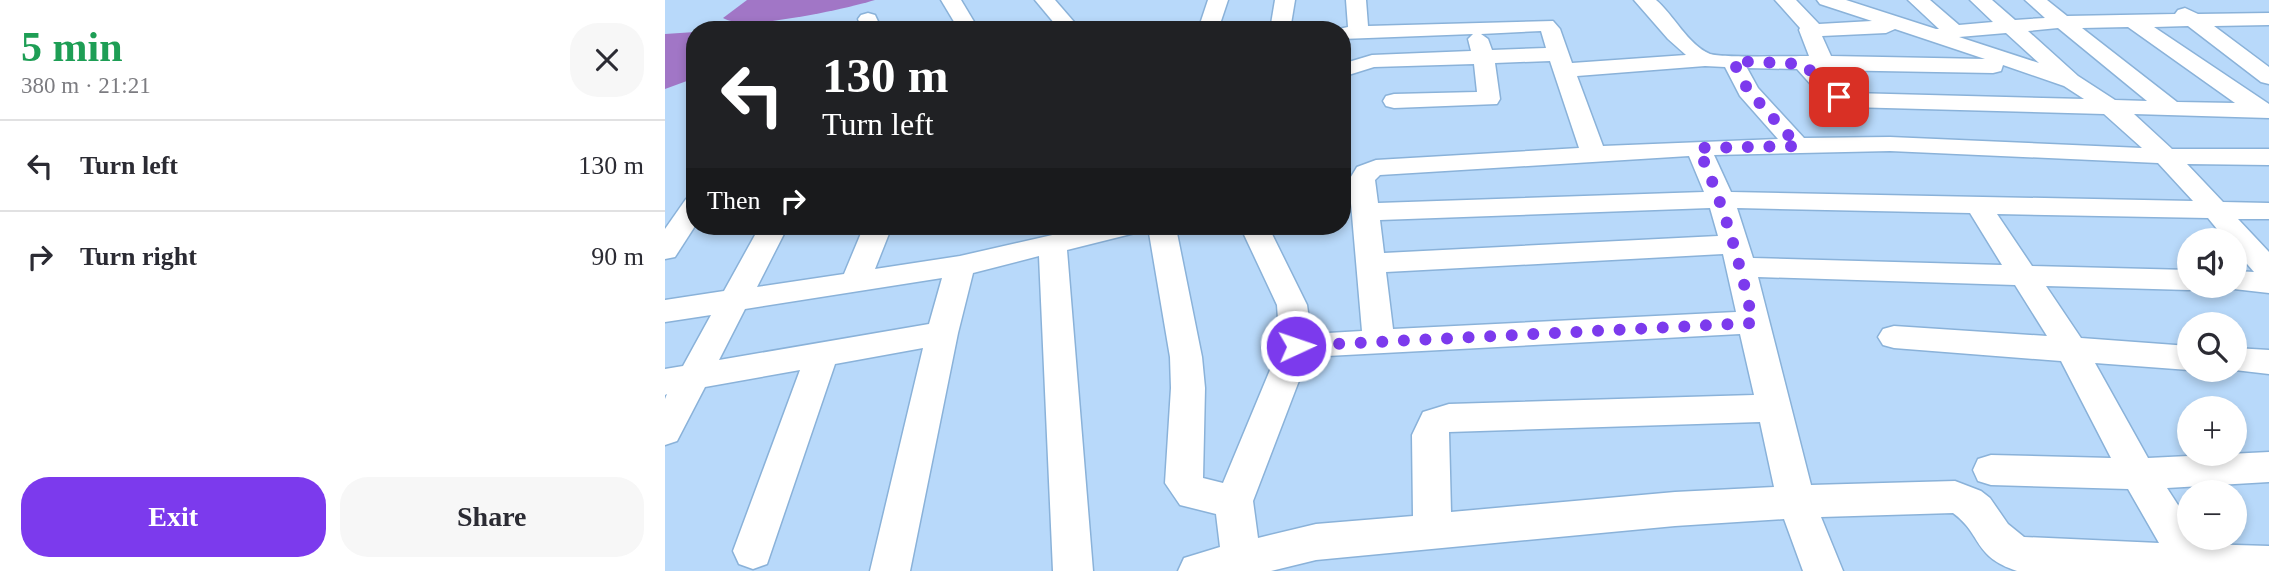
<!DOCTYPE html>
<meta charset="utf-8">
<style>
:root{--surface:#fff;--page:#f7f7f7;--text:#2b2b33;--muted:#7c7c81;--line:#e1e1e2;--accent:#7c3aed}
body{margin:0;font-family:"Times New Roman",serif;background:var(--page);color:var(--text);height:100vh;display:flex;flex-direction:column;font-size:26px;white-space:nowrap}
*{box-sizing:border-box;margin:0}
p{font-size:23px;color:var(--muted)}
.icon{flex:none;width:38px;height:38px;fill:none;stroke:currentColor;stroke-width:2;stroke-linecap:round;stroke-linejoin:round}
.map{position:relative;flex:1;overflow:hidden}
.panel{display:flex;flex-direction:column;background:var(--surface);width:665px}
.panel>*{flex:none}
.hud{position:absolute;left:21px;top:21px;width:665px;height:214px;border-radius:28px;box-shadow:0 4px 10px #0003;background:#202124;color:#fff;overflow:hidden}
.controls{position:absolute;left:1512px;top:228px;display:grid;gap:14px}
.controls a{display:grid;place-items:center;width:70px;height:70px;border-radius:50%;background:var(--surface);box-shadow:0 4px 10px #0003;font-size:35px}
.pin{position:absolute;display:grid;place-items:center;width:60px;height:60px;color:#fff;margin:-30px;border-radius:14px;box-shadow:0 4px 10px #0006}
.me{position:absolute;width:77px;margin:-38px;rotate:87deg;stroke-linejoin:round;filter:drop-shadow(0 0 5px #0008)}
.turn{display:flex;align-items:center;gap:24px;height:147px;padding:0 21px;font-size:32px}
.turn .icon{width:91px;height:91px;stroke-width:2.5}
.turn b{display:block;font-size:49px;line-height:60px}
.then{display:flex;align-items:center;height:66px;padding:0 21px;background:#0003;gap:14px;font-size:26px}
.round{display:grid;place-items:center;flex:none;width:74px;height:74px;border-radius:28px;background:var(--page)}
.summary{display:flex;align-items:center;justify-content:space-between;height:119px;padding:0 21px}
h1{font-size:42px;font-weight:700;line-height:52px;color:#1e9e55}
.cta{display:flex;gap:14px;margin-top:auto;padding:14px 21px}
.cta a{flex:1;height:80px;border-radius:28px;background:var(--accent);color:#fff;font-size:28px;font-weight:700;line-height:80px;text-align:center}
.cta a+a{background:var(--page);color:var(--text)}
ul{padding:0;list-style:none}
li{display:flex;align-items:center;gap:21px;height:91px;padding:0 21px;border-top:2px solid var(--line)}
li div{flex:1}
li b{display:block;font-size:26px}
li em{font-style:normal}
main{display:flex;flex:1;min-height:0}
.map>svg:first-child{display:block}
.water{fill:#a176c6}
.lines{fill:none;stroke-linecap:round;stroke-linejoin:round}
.minor-casing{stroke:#8ab2d9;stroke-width:3}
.minor{fill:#fff;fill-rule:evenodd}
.route{stroke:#7c3aed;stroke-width:12;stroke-dasharray:0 21.6}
</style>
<main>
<section class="panel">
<div class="summary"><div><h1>5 min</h1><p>380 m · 21:21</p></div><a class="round"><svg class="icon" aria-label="close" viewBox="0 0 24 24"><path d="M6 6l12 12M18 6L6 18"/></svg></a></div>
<ul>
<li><svg class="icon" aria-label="left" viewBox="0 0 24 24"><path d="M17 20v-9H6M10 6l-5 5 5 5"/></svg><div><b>Turn left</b></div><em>130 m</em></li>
<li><svg class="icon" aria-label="right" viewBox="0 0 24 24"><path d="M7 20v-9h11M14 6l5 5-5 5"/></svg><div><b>Turn right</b></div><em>90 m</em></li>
</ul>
<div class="cta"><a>Exit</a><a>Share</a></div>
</section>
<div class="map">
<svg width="1604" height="571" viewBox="0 0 1604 571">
<rect width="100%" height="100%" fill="#b8d9fa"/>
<g class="water">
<path d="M 82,0 L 210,0 C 184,8 80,32 58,18 Z"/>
<path d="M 30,32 L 30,78 L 0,89 L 0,34 Z"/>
</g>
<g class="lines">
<defs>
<g id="minor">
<path d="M 276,0 L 296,0 L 314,30 L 294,30 Z"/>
<path d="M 370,0 L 390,0 L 416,30 L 395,30 Z"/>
<path d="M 543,0 L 563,0 L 553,30 L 533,30 Z"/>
<path d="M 610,0 L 630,0 L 625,30 L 605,30 Z"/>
<path d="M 681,0 L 701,0 L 703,26 L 888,21 L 895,29 L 907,63 L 1021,55 L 1003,39 L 969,0 L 991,0 C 1008,14 1023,45 1045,54 C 1058,58 1126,56 1144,56 L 1134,30 L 1135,28 L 1110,0 L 1131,0 L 1154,24 L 1207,21 L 1155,4 L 1152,0 L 1181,0 L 1271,29 L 1274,29 L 1243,0 L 1265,0 L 1294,25 L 1328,22 L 1305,0 L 1327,0 L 1350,20 L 1380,18 L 1360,0 L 1382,0 L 1402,16 L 1510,14 L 1513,10 L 1520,8 L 1533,14 L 1604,13 L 1604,25 L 1549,26 L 1604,67 L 1604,84 L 1596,82 L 1523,26 L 1489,27 L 1604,104 L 1604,118 L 1469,114 L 1507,149 L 1604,149 L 1604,165 L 1522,164 L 1558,202 L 1604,203 L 1604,219 L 1573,219 L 1604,252 L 1604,293 L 1560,288 L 1558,285 L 1570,285 L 1570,271 L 1589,272 L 1570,250 L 1570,240 L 1561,240 L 1543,218 L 1332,214 L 1367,266 L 1524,270 L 1524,285 L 1536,285 L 1534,287 L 1524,290 L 1381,286 L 1416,338 L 1524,346 L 1524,369 L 1527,369 L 1524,370 L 1430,363 L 1483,458 L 1604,452 L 1604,482 L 1502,488 L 1524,522 L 1524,537 L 1534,537 L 1538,544 L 1604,546 L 1604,571 L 1352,571 C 1307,556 1318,535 1288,513 L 1156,517 L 1178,571 L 1138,571 L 1119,519 L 1010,526 L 651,560 L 606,571 L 513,571 L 519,558 L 555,547 L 551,514 L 515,505 L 500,483 L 506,388 L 505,357 L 484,233 L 480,226 L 508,226 L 512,233 L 537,357 L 540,388 L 538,478 L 558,483 L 615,346 L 612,305 L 575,226 L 603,226 L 642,305 L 646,334 L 697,331 L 684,180 L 692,167 L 711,160 L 914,148 L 885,61 L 830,63 L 835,99 L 832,104 L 729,108 L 721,106 L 718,101 L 721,96 L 729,94 L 812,92 L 809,64 L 709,67 L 677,77 L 677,64 L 707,55 L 806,51 L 803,39 L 808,34 L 677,39 L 677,30 L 669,30 L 683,27 ZM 1463,27 L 1570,103 L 1512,102 L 1417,28 ZM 1393,28 L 1482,101 L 1450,100 L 1413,76 L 1363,31 ZM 1230,29 L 1320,59 L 1166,56 L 1157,36 L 1221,33 ZM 876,31 L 881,48 L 827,50 L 823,39 L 816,34 ZM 1341,33 L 1374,63 L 1294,37 ZM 1338,65 L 1399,86 L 1419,99 L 1187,93 L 1174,88 L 1158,70 L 1328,73 L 1336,71 ZM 1040,66 L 1060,67 L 1075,96 L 1113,139 L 938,146 L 912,76 ZM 1082,68 L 1132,69 L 1158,98 L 1184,107 L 1439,114 L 1477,148 L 1225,137 L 1139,138 L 1093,88 ZM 1225,151 L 1493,163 L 1528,201 L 1066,192 L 1049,155 ZM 1024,156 L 1039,192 L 713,203 L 710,180 L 715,175 ZM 1045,208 L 1053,236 L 719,253 L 715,220 ZM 1072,208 L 1305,213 L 1337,265 L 1088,258 ZM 1058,254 L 1071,312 L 728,329 L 721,272 ZM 1093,277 L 1350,285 L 1382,336 L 1229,326 L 1218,329 L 1213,337 L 1218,345 L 1229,348 L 1396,361 L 1446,458 L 1326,455 L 1313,459 L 1308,470 L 1313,481 L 1326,485 L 1463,489 L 1494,543 L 1359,537 L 1343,524 L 1325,498 L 1316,491 L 1290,481 L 1146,485 ZM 1075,334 L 1089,395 L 784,404 L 758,412 L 747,435 L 748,516 L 651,524 L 593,538 L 588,501 L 643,357 ZM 1095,422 L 1109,487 L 1010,492 L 786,512 L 784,432 Z"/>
<path d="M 203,13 L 210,15 L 217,30 L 197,30 L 193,19 L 196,15 Z"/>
<path d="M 30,197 L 30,226 L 10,257 L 0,259 L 0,229 L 21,199 Z"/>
<path d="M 95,226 L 123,226 L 92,287 L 179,274 L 199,226 L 227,226 L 210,269 L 295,256 L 427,226 L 478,226 L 474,232 L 402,250 L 428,571 L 388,571 L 374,256 L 308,273 L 293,333 L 245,571 L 205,571 L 258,348 L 170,364 L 102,564 L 88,569 L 74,564 L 68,551 L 135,370 L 40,387 L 12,441 L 0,445 L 0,399 L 2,394 L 0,395 L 0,369 L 18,366 L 46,315 L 0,322 L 0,300 L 59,291 ZM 277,278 L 264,324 L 54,360 L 80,309 Z"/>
<path d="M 1570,348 L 1604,350 L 1604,374 L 1561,369 L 1570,369 Z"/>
</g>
</defs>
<use href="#minor" class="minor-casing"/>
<use href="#minor" class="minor"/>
</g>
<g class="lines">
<path class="route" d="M 631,346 L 1088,323 C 1074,259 1060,208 1033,148 L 1133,146 L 1083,90 L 1068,61 L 1139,64 L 1166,93 L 1174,97"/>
</g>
</svg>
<div class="controls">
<a><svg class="icon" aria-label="sound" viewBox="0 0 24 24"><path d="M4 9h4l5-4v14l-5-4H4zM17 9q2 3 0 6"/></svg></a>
<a><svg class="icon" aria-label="search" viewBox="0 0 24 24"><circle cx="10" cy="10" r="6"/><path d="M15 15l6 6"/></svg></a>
<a>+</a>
<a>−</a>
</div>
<div class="pin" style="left:1174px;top:97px;background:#d93025"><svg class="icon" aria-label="arrive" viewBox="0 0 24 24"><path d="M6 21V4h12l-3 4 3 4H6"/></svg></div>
<svg class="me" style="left:631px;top:346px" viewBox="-20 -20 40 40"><circle r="17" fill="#7c3aed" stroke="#fff" stroke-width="3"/><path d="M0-11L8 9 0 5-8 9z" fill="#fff"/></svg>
<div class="hud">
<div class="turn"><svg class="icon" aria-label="left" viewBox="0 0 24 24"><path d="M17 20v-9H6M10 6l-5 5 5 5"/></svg><div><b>130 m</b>Turn left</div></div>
<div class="then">Then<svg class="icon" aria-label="right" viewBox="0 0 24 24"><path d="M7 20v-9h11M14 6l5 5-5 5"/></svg></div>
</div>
</div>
</main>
